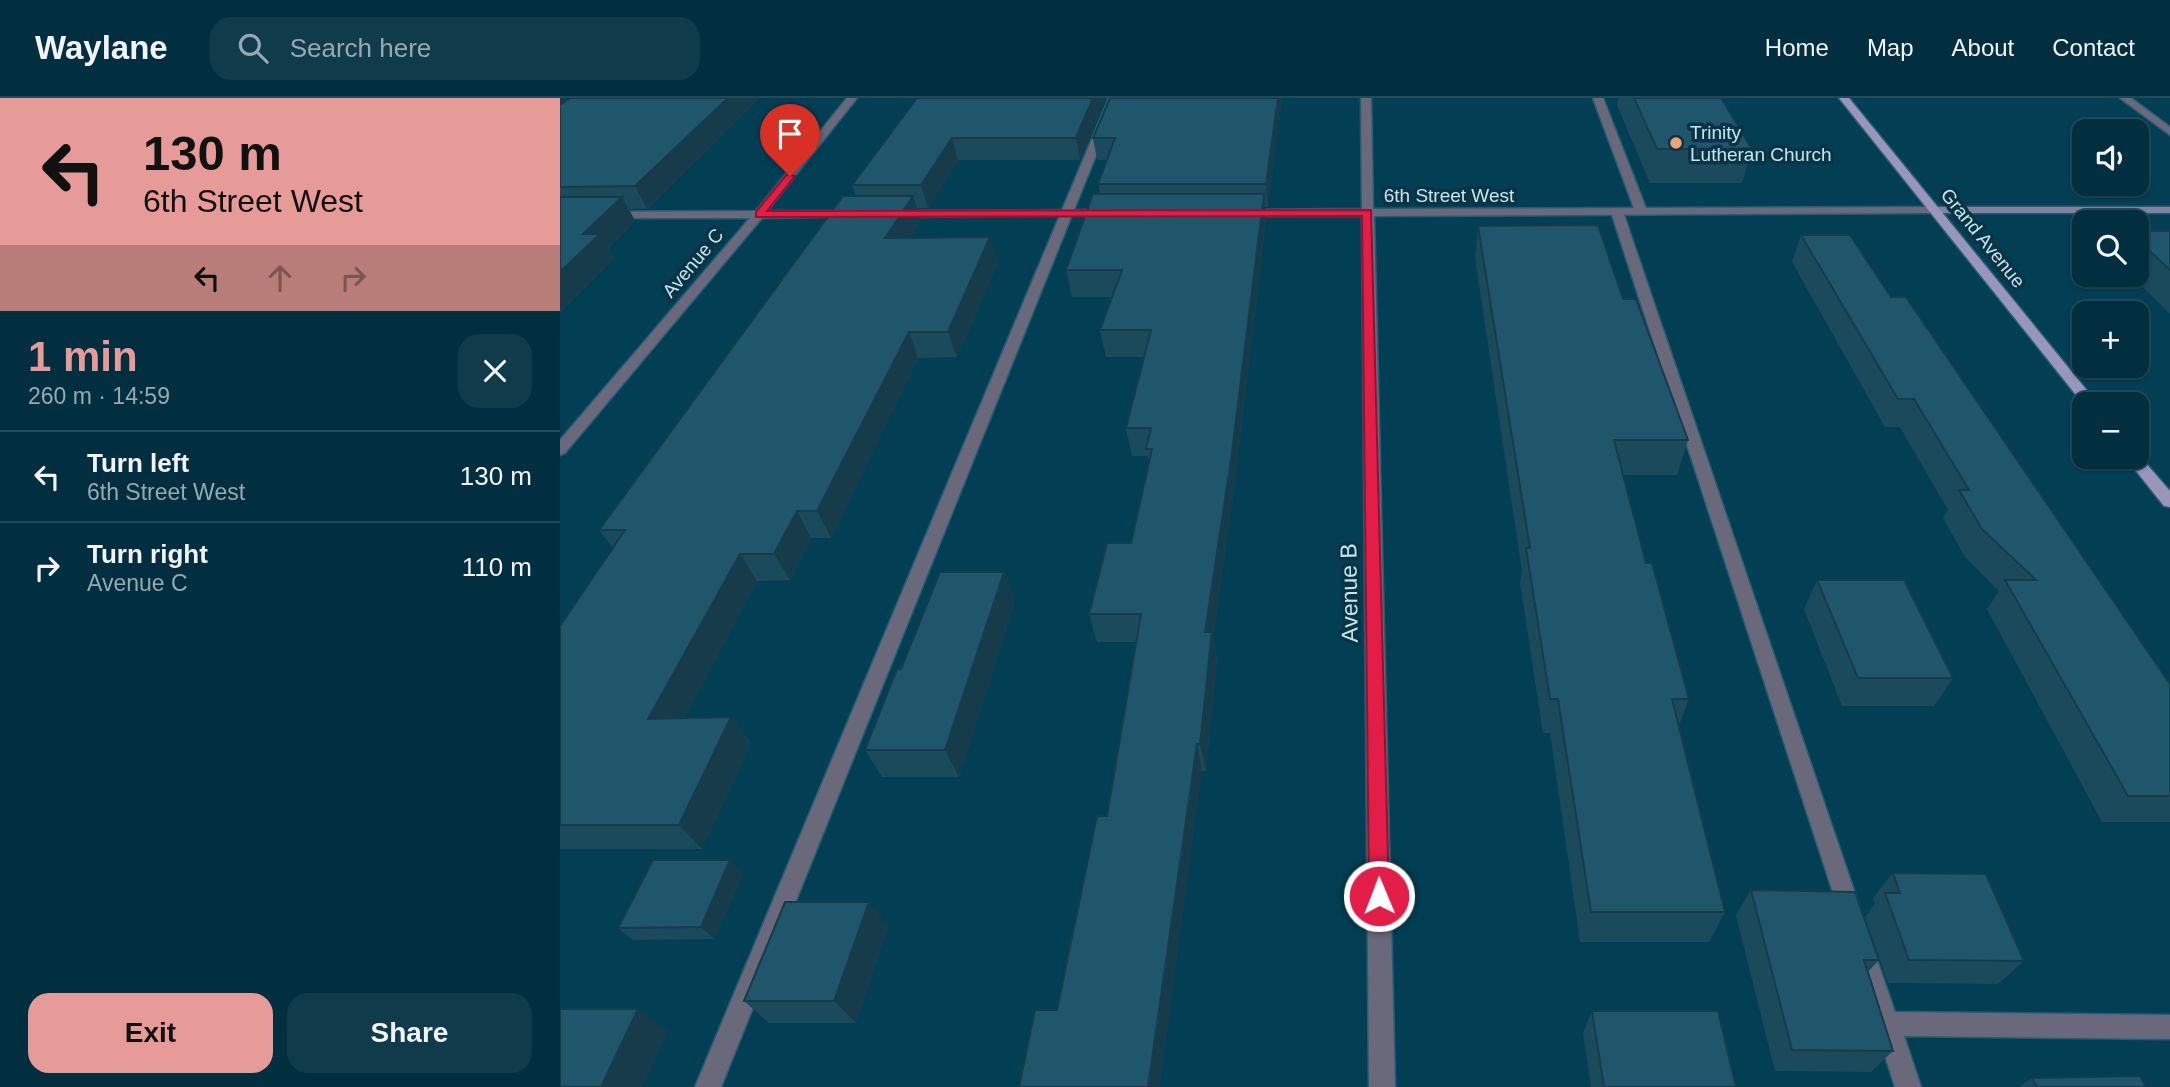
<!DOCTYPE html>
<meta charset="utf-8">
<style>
:root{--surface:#022f40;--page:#103b4b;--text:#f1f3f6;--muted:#96a9b1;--line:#234a59;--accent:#e69b98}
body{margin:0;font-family:Arial,sans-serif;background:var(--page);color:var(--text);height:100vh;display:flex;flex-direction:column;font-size:26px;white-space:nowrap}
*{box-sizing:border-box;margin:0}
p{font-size:23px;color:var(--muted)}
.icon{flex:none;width:38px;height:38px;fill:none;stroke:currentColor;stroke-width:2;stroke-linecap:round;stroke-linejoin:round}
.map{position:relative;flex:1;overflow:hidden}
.side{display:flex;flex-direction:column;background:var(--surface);width:560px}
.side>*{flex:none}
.hud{background:#e69b98;color:#111;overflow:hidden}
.buttons{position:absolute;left:1512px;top:21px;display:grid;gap:14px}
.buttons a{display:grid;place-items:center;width:77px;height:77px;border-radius:14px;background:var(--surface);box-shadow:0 2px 5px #0004,0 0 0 2px var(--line);font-size:35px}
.pin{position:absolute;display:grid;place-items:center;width:60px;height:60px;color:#fff;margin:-72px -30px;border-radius:50% 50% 50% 0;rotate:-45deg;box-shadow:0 0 7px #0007}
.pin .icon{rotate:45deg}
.me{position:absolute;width:77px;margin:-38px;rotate:359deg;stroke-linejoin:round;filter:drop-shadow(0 0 5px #0008)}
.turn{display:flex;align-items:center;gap:24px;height:147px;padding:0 28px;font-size:32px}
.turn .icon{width:91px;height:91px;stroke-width:2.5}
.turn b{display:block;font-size:49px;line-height:60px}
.lanes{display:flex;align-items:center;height:66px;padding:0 28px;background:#0003;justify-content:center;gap:35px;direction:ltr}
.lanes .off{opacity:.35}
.round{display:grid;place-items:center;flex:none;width:74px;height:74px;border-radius:21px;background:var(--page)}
.head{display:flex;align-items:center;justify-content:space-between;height:119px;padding:0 28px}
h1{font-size:42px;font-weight:700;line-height:52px;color:var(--accent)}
.action{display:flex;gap:14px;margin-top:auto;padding:14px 28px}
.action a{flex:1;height:80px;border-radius:21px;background:var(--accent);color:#111;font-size:28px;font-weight:700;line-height:80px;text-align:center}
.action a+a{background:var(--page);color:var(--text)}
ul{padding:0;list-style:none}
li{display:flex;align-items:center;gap:21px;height:91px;padding:0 28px;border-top:2px solid var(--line)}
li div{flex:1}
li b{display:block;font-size:26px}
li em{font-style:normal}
header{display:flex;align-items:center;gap:42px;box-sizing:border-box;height:98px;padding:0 35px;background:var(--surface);border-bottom:2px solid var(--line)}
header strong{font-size:33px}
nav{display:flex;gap:38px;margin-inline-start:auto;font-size:24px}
.search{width:490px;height:63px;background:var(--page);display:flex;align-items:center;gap:18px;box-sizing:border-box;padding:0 24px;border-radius:21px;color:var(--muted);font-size:26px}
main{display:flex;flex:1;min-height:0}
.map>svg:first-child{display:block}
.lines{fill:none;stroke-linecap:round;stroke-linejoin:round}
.lane-casing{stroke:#265d71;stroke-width:3}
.street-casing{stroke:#265d71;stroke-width:3}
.secondary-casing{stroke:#265d71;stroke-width:3}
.primary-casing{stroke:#265d71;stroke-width:3}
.lane{fill:#6a687b;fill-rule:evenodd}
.street{fill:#6a687b;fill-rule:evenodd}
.secondary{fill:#8481a0;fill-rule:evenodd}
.primary{fill:#9995bc;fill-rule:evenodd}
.wall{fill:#1c4a5d}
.shaded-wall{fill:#163c4c}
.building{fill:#20566c;stroke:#163c4c;stroke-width:2}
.route{fill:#e11d48;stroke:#92132f;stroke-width:2}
.poi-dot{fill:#f0a278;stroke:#093444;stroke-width:2.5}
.labels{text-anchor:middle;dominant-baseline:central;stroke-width:7;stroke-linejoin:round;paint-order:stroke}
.far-poi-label{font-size:19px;fill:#c8e3f0;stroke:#093444;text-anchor:start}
.far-street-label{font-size:19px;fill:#c8e3f0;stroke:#093444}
.street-label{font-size:23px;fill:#c8e3f0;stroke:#093444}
</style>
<header>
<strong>Waylane</strong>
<div class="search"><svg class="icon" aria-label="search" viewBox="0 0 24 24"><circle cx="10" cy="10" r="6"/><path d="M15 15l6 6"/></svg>Search here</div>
<nav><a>Home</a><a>Map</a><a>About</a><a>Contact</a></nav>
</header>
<main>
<section class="side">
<div class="hud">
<div class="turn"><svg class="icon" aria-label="left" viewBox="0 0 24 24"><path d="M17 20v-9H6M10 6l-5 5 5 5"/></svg><div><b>130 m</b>6th Street West</div></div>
<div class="lanes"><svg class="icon" aria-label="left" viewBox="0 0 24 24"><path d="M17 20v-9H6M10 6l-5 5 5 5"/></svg><svg class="icon off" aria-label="ahead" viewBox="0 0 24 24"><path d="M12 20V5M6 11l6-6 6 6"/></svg><svg class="icon off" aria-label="right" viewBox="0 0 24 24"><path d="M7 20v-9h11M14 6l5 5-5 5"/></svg></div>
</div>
<div class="head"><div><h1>1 min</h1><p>260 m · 14:59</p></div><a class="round"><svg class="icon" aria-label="close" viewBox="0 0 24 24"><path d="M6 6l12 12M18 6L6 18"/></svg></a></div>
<ul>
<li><svg class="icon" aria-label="left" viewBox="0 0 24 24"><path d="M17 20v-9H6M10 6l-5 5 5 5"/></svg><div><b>Turn left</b><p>6th Street West</p></div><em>130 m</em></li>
<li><svg class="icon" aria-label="right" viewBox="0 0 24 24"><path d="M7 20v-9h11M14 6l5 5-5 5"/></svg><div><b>Turn right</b><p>Avenue C</p></div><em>110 m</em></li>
</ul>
<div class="action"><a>Exit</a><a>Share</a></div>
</section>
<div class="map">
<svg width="1610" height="989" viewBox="0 0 1610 989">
<rect width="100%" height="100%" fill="#023f55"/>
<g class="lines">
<defs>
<g id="lane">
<path d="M 549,0 L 559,0 L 161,989 L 135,989 Z"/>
<path d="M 1033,0 L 1043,0 L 1087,113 L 1085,115 L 1075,113 Z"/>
<path d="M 1560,0 L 1571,0 L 1610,29 L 1610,37 Z"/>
<path d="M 1057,111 L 1063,114 L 1302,816 L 1299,824 L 1291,827 L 1283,824 L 1280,816 L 1051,114 Z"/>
<path d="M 1302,839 L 1310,842 L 1335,914 L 1610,917 L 1610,941 L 1344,938 L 1361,989 L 1335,989 L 1290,850 L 1294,842 Z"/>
</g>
<g id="street">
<path d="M 287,0 L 297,0 L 207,113 L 293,113 L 297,114 L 297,118 L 202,120 L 5,355 L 0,357 L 0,342 L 190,120 L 0,120 L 0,114 L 196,113 Z"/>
<path d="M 801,0 L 811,0 L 813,111 L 1374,109 L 1380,112 L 1374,115 L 814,118 L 835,989 L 809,989 L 802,118 L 681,118 L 675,115 L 681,112 L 802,111 Z"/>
<path d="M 548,112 L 554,115 L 552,117 L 335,119 L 329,116 L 335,113 Z"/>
</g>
<path id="secondary" d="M 1610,109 L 1610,115 L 1374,115 L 1368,112 L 1374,109 Z"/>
<g id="primary">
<path d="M 1279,0 L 1289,0 L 1538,306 L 1524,307 Z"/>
<path d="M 1577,355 L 1610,393 L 1610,409 L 1604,408 L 1565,359 L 1577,359 Z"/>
</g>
</defs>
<use href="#lane" class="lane-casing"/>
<use href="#street" class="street-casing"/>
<use href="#secondary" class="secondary-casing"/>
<use href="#primary" class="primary-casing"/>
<use href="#lane" class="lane"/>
<use href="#street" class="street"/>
<use href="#secondary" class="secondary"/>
<use href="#primary" class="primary"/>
</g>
<g class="wall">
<path d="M 0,0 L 199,0 L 87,111 L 69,111 L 75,123 L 48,150 L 54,160 L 0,214 Z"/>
<path d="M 357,0 L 546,0 L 520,62 L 398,62 L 368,110 L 357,110 L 361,122 L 350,140 L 438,164 L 397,259 L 358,260 L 271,440 L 251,440 L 230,482 L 197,483 L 124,620 L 171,619 L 191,645 L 142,751 L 0,751 L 0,528 L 53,450 L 39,432 L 296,98 L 292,87 Z"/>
<path d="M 550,0 L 722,0 L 708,109 L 705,109 L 706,121 L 674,390 L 653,539 L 657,561 L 646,673 L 642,673 L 497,912 L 547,718 L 577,544 L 537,544 L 529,516 L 571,445 L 589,365 L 588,358 L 572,358 L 566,330 L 584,259 L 546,259 L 540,232 L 552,199 L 512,199 L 506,172 L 540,96 L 538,86 L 547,62 L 537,62 L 533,40 Z"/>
<path d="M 1058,0 L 1161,0 L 1192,51 L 1182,85 L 1090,85 L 1057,7 Z"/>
<path d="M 918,128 L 1063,201 L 1128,342 L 1117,377 L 1063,377 L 1086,465 L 1129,601 L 1119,627 L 1165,814 L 1149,844 L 1020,844 L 990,635 L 983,635 L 960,485 L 962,473 L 915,160 Z"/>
<path d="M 1577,133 L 1610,133 L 1610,216 L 1571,177 L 1577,177 Z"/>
<path d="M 1241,137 L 1331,199 L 1610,586 L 1610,724 L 1542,724 L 1427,511 L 1439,493 L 1405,459 L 1383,420 L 1388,412 L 1340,329 L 1325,329 L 1232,164 Z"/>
<path d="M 444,474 L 455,503 L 399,679 L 322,679 L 305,652 Z"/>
<path d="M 1257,482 L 1393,580 L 1374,608 L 1282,608 L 1244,511 Z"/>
<path d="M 1333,775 L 1464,863 L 1438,886 L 1328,885 L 1305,819 L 1315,806 L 1313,800 Z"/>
<path d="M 183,776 L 154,841 L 73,842 L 58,830 Z"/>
<path d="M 1191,792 L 1319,862 L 1308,874 L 1333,953 L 1311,974 L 1215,973 L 1176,817 Z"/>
<path d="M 328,828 L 296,925 L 209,925 L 184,903 Z"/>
<path d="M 1032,913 L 1176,989 L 1031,989 L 1023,935 Z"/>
<path d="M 1472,980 L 1586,989 L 1459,989 Z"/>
</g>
<g class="shaded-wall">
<path d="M 0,0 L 32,0 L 0,26 Z"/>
<path d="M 168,0 L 199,0 L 87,111 L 75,88 Z"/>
<path d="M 533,0 L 546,0 L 520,62 L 516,40 Z"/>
<path d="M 718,0 L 722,0 L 708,109 L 706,86 Z"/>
<path d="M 392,40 L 398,62 L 368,110 L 361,87 Z"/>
<path d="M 704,96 L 706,121 L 674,390 L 653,539 L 657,561 L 646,673 L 640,646 L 645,534 Z"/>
<path d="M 353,98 L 361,122 L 335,165 L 325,140 Z"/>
<path d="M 62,99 L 75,123 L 48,150 L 54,160 L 0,214 L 0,174 L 23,136 Z"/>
<path d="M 430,139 L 438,164 L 397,259 L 388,234 Z"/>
<path d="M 349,234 L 358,260 L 271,440 L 257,413 Z"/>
<path d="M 237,413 L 251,440 L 230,482 L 214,456 Z"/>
<path d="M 180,456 L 197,483 L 111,646 L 88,621 Z"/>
<path d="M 444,474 L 455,503 L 399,679 L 385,652 Z"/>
<path d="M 171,619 L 191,645 L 142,751 L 119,727 Z"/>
<path d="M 637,646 L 642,673 L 600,989 L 588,989 Z"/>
<path d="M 170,762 L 183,776 L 154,841 L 141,829 Z"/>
<path d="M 309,804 L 328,828 L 296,925 L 274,903 Z"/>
<path d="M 78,911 L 108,933 L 82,989 L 41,989 Z"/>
</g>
<g class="building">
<path d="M 10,0 L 168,0 L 75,88 L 0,89 L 0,7 Z"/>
<path d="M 357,0 L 533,0 L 516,40 L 392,40 L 361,87 L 292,87 Z"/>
<path d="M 550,0 L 718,0 L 706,86 L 538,86 L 555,40 L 533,40 Z"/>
<path d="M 1074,0 L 1161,0 L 1192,51 L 1097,51 Z"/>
<path d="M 533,96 L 704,96 L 671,362 L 645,534 L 652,534 L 640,646 L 637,646 L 588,989 L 459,989 L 475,912 L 497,912 L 537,718 L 547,718 L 581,516 L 529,516 L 547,445 L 571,445 L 592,351 L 586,351 L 591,330 L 566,330 L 591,232 L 540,232 L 562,172 L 506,172 Z"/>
<path d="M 283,98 L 353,98 L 325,140 L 430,139 L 388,234 L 349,234 L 257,413 L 237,413 L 214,456 L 180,456 L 88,621 L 171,619 L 119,727 L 0,727 L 0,528 L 65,432 L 39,432 Z"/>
<path d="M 0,99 L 62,99 L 23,136 L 40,136 L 0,174 Z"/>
<path d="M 1038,127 L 1063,201 L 1076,201 L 1128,342 L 1054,342 L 1086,465 L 1092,465 L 1129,601 L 1112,601 L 1165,814 L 1031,814 L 998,601 L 990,601 L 966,450 L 970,450 L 918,128 Z"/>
<path d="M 1577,133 L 1610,133 L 1610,172 L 1577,141 Z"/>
<path d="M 1241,137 L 1290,137 L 1331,199 L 1346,199 L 1610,586 L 1610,698 L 1568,698 L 1445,482 L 1476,482 L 1422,431 L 1399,392 L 1409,392 L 1354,301 L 1338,301 Z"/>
<path d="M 380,474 L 444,474 L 385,652 L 305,652 L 337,571 L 341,571 Z"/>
<path d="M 1257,482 L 1344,482 L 1393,580 L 1298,580 Z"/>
<path d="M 93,762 L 170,762 L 141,829 L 58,830 Z"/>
<path d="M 1333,775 L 1426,776 L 1464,863 L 1349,862 L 1325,795 L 1340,795 Z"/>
<path d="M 1191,792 L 1295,794 L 1319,862 L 1304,862 L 1333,953 L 1232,952 Z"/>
<path d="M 225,804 L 309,804 L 274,903 L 184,903 Z"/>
<path d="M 0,911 L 78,911 L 41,989 L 0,989 Z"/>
<path d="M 1032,913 L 1158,913 L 1176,989 L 1044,989 Z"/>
<path d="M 1580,978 L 1586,989 L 1477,989 L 1472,980 Z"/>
</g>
<path class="route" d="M 227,76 L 235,78 L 207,113 L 811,112 L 829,798 L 826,804 L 819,807 L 812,804 L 809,798 L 802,118 L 196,119 L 196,114 Z"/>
<circle class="poi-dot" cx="1116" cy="45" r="7"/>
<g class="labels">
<g class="far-poi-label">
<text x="1130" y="34">Trinity<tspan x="1130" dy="22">Lutheran Church</tspan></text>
</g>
<g class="far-street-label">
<text x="889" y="97">6th Street West</text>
<text transform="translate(1423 140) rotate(51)">Grand Avenue</text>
<text transform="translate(133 165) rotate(-50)">Avenue C</text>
</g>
<g class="street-label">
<text transform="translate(789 495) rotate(-91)">Avenue B</text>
</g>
</g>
</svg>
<div class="buttons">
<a><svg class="icon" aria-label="sound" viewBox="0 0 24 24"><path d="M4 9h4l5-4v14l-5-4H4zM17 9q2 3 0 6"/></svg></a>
<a><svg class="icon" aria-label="search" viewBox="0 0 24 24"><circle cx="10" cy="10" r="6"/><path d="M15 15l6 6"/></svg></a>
<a>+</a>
<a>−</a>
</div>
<div class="pin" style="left:230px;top:78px;background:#d93025"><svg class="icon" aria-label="arrive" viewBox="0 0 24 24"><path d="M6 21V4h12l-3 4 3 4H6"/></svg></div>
<svg class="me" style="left:819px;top:798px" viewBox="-20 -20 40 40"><circle r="17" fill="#e11d48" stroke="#fff" stroke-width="3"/><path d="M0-11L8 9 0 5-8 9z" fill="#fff"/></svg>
</div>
</main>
